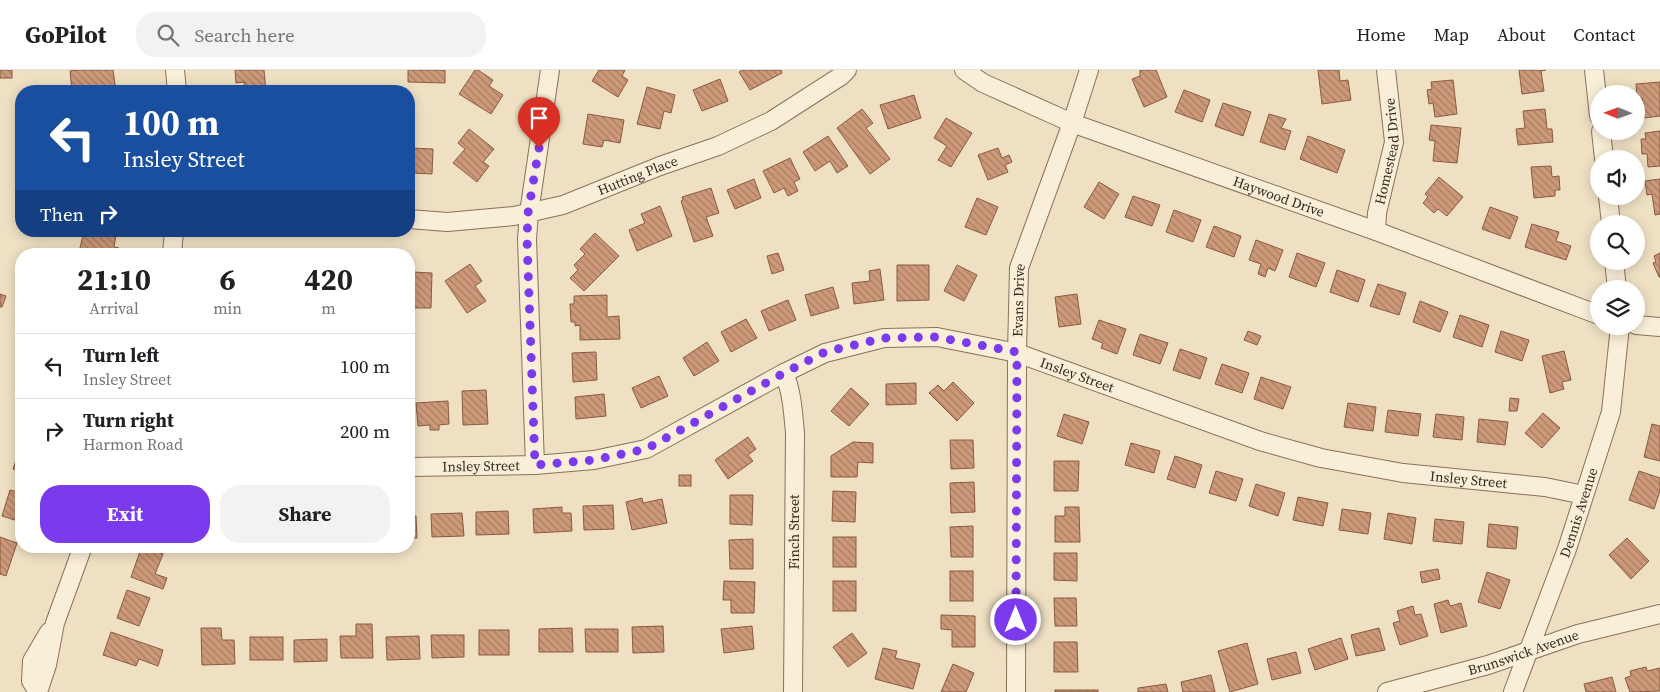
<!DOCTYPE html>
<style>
:root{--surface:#fff;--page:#f2f2f2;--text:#202124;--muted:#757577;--line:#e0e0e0;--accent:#7c3aed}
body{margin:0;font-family:"Source Serif 4",serif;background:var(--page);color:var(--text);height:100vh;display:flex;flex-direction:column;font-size:19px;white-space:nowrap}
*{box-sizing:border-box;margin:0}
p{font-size:16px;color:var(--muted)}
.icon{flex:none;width:28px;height:28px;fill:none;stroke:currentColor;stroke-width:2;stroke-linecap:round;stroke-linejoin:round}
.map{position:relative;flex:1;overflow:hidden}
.drawer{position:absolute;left:15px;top:178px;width:400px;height:305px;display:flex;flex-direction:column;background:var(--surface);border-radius:20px;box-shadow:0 2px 12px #0003}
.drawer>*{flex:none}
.hud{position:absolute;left:15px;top:15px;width:400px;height:152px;border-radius:20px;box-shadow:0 2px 12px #0003;background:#1a4fa0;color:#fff;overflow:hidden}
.needle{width:32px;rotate:271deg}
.buttons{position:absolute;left:1590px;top:15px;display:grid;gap:10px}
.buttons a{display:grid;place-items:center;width:55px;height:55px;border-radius:50%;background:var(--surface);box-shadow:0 2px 12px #0003;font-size:25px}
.pin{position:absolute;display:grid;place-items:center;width:42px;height:42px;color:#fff;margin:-51px -21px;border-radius:50% 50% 50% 0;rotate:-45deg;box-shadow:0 0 5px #0007}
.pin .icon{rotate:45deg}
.me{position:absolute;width:55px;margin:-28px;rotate:0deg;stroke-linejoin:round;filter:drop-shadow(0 0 4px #0008)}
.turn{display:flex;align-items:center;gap:18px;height:105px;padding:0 25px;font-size:22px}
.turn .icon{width:65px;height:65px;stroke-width:2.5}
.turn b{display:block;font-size:35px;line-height:42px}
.then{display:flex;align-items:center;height:48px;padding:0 25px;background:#0003;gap:10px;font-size:19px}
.eta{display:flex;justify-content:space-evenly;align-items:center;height:85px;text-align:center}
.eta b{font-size:30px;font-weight:700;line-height:35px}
.button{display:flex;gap:10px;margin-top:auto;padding:10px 25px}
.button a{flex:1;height:58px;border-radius:20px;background:var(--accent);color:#fff;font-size:20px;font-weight:700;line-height:58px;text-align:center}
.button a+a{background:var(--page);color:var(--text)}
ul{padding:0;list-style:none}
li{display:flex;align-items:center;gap:15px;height:65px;padding:0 25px;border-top:1px solid var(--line)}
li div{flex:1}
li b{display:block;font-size:19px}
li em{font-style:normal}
header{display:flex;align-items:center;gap:30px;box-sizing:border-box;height:70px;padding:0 25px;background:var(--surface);border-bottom:1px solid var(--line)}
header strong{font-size:24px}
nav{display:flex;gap:28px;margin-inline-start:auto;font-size:18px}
.search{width:350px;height:45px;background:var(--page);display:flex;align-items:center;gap:12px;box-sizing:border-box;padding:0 18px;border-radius:20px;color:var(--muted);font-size:19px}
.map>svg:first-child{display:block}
.building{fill:url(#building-back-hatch);stroke:#895a3f}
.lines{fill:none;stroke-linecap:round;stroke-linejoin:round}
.minor-casing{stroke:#89715a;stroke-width:20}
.minor{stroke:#f9eed7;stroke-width:18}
.route{stroke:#7c3aed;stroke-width:9;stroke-dasharray:0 16.2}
.labels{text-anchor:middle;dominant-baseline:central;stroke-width:4;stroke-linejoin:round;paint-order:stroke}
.street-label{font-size:14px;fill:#392a1e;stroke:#f6ebd3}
</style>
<header>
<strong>GoPilot</strong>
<div class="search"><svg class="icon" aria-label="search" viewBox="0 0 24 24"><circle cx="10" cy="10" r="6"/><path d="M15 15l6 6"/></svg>Search here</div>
<nav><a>Home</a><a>Map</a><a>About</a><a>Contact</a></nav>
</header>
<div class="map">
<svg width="1660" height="622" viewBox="0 0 1660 622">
<defs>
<pattern id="building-back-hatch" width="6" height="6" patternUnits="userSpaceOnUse" patternTransform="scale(1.25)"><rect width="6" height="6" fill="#cd9979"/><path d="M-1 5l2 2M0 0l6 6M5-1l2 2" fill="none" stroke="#a77d63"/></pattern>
</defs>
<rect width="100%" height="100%" fill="#efe0c3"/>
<g class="building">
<rect x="0" y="0" width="12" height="8"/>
<path d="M 78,0 L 113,0 L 116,21 L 101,21 L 101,19 L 72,21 L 70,1 Z"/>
<path d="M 235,0 L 264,0 L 266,21 L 245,21 L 244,12 L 236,13 Z"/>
<path d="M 408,0 L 445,0 L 445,13 L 408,12 Z"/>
<path d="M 475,0 L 478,0 L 493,10 L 489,16 L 503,25 L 491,44 L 459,24 Z"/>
<path d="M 599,0 L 625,0 L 622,6 L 628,10 L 618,27 L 592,11 Z"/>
<path d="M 742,0 L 781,0 L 782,3 L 750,20 L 739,2 Z"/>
<path d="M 1140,0 L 1156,0 L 1167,27 L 1144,37 L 1132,9 L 1140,6 Z"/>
<path d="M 1318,0 L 1339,0 L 1340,11 L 1348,10 L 1351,30 L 1322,34 Z"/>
<path d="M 1519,0 L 1546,0 L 1541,1 L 1544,21 L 1522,24 Z"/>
<path d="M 720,9 L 728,31 L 702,41 L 693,20 Z"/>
<path d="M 1453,10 L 1457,44 L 1435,47 L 1433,33 L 1429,34 L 1427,20 L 1432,19 L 1431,12 Z"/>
<path d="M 1660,12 L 1660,46 L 1644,48 L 1642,28 L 1637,28 L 1636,14 Z"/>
<path d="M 647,17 L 675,25 L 671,43 L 664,41 L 660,59 L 637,54 Z"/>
<path d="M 1184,20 L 1210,30 L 1202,52 L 1175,42 Z"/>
<path d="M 914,25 L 921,48 L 888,59 L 880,35 Z"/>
<path d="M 1223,33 L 1251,42 L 1243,66 L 1215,56 Z"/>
<path d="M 862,39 L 873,53 L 866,58 L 890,89 L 870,104 L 837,58 Z"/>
<path d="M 1545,39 L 1547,59 L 1552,59 L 1553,72 L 1518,75 L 1516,59 L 1525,58 L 1523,41 Z"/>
<path d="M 588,44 L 624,50 L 620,73 L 604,70 L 602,77 L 583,74 Z"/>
<path d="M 1269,44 L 1286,49 L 1281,58 L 1291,61 L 1285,80 L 1260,72 Z"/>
<path d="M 946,48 L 972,63 L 951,97 L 938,90 L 947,76 L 934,68 Z"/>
<path d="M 1431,55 L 1461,58 L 1457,93 L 1433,91 L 1435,71 L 1429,70 Z"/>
<path d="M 469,59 L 494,79 L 483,92 L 489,96 L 477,112 L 453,93 L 465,79 L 458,73 Z"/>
<path d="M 1660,61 L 1660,96 L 1648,97 L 1647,84 L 1642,84 L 1641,69 L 1646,69 L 1645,63 Z"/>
<path d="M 828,66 L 848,96 L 837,103 L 830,91 L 815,101 L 803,82 Z"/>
<path d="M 1308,66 L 1345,80 L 1337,103 L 1300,89 Z"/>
<path d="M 409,78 L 433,79 L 432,104 L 413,103 L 413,109 L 409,109 Z"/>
<path d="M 998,78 L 1002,88 L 1009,85 L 1012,92 L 1005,95 L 1008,102 L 988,110 L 978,85 Z"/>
<path d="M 790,88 L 800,109 L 794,112 L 798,121 L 788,126 L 784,118 L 774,123 L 763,101 Z"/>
<path d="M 1551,96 L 1552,107 L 1559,106 L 1560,120 L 1555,120 L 1555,126 L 1534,128 L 1531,97 Z"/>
<path d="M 1439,107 L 1463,127 L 1447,146 L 1438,139 L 1434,143 L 1423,133 L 1428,127 L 1425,124 Z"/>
<path d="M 754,109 L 761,128 L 735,139 L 727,120 Z"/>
<path d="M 1660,109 L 1660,144 L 1655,145 L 1652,124 L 1647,125 L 1645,111 Z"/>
<path d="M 1099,112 L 1119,124 L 1104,149 L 1084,137 Z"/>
<path d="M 711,118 L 719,143 L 706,147 L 713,166 L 694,172 L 681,131 L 683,130 L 682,127 Z"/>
<path d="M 1133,126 L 1160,135 L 1152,156 L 1125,147 Z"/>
<path d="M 977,128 L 998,137 L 986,165 L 965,157 Z"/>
<path d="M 660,136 L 672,166 L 637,181 L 629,160 L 645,153 L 641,144 Z"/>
<path d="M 1490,137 L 1518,147 L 1510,169 L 1482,159 Z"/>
<path d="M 1174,140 L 1201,150 L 1193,172 L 1166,162 Z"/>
<path d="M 1532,154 L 1559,162 L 1556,171 L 1571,176 L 1566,190 L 1525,177 Z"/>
<path d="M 1214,156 L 1241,166 L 1234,187 L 1206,177 Z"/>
<path d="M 91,161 L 116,165 L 114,177 L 119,178 L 118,184 L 85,184 L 79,182 L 83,165 L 90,166 Z"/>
<path d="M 595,163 L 619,186 L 584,221 L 570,208 L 578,200 L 574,195 L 585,184 L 580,179 Z"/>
<path d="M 1256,170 L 1283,180 L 1275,201 L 1268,198 L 1265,207 L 1258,204 L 1261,194 L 1249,190 Z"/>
<path d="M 778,183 L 784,200 L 772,204 L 767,186 Z"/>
<path d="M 1297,183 L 1325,193 L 1316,217 L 1289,207 Z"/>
<path d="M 1660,183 L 1660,207 L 1659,207 L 1653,193 L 1656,192 L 1654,186 Z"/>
<path d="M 470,194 L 482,211 L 475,216 L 486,231 L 467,243 L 445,211 Z"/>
<path d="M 409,195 L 413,195 L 413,202 L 432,203 L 431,238 L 410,238 Z"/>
<path d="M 897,195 L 929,195 L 929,230 L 897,231 Z"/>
<path d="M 957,195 L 977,205 L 964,231 L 944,221 Z"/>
<path d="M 880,199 L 884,230 L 854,234 L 852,213 L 870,211 L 869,201 Z"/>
<path d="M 1337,200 L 1365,210 L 1358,232 L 1330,222 Z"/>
<path d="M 1378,214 L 1406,223 L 1399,245 L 1370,236 Z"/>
<path d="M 833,217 L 839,238 L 811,246 L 805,225 Z"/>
<path d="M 0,224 L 6,226 L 2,237 L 0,237 Z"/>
<path d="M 1077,224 L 1081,254 L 1059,257 L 1055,227 Z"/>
<path d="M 607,225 L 607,247 L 619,246 L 620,269 L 580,270 L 580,255 L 575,256 L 575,252 L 571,252 L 570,234 L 574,234 L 574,226 Z"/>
<path d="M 788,230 L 796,250 L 769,261 L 761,241 Z"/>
<path d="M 1420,231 L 1448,242 L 1440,262 L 1413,252 Z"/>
<path d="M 1460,245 L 1489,255 L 1482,277 L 1453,267 Z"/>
<path d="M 746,249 L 757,268 L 731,282 L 721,262 Z"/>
<path d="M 1099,250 L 1126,259 L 1117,284 L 1101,278 L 1103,273 L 1092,269 Z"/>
<path d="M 1248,261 L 1261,266 L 1257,275 L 1244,270 Z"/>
<path d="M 1501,261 L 1529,270 L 1522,291 L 1495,282 Z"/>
<path d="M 1140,264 L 1168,273 L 1160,294 L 1133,285 Z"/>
<path d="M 707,272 L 719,291 L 694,306 L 683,288 Z"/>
<path d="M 1180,279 L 1207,288 L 1200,309 L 1173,300 Z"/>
<path d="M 1564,281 L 1571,310 L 1562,312 L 1564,319 L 1550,323 L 1542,286 Z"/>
<path d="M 596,282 L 597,310 L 573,312 L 572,283 Z"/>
<path d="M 1222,294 L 1249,303 L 1242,323 L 1215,314 Z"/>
<path d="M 659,306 L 668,326 L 641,338 L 632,318 Z"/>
<path d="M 1261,307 L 1291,317 L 1283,339 L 1254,329 Z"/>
<path d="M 953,312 L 974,333 L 957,351 L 929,323 L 938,315 L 944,321 Z"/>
<path d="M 916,313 L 916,334 L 886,335 L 886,314 Z"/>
<path d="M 851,318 L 869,334 L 849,356 L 831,341 Z"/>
<path d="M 486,320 L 488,354 L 463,355 L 462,321 Z"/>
<path d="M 604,324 L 606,346 L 576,349 L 575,327 Z"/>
<path d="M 1510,328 L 1519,329 L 1517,341 L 1509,341 Z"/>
<path d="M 448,331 L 449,354 L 439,355 L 439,360 L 430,360 L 430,355 L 418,356 L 416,333 Z"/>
<path d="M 1348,333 L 1376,337 L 1373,361 L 1344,357 Z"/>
<path d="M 1388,340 L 1421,344 L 1418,366 L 1385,362 Z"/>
<path d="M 1543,343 L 1560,358 L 1542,378 L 1525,363 Z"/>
<path d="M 1064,344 L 1089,352 L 1082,374 L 1057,366 Z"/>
<path d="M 1436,344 L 1464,347 L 1462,370 L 1433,367 Z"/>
<path d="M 1479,349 L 1508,352 L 1505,375 L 1477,372 Z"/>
<path d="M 1652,354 L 1660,356 L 1660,391 L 1644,387 Z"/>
<path d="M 748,367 L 756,379 L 748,385 L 753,391 L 728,409 L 715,390 Z"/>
<path d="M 950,370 L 973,370 L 974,398 L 951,399 Z"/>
<path d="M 853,372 L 873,373 L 873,393 L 858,392 L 857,407 L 831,407 L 831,386 Z"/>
<path d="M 1131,373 L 1160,381 L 1154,403 L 1125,395 Z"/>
<path d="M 21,375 L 21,402 L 13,399 Z"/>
<path d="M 1175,386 L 1202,395 L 1195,418 L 1167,409 Z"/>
<path d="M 1054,391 L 1079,391 L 1078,421 L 1054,421 Z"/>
<path d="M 1216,401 L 1243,409 L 1236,431 L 1209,423 Z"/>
<path d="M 1639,401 L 1660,408 L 1660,421 L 1654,439 L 1629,430 Z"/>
<rect x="679" y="405" width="12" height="11"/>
<path d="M 974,412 L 975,442 L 951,443 L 950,413 Z"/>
<path d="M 1256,414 L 1285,423 L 1278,446 L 1249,436 Z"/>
<path d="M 10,420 L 21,423 L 21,452 L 2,446 Z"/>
<path d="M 833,421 L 856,422 L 855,452 L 832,451 Z"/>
<path d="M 730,425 L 753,425 L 752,455 L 730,454 Z"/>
<path d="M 1298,427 L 1328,433 L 1323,456 L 1293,450 Z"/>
<path d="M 642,428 L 643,433 L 662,429 L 667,453 L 632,460 L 626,432 Z"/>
<path d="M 613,435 L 614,459 L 584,460 L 583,436 Z"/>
<path d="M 562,437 L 562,443 L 571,443 L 572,461 L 534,463 L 533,439 Z"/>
<path d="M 1065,437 L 1079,437 L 1080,472 L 1055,472 L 1055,446 L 1065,446 Z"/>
<path d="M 1342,439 L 1371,443 L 1368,464 L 1339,460 Z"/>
<path d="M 508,441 L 509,464 L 476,465 L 476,442 Z"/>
<path d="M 462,443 L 464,466 L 432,467 L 431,444 Z"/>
<path d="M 1388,443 L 1416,448 L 1412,474 L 1384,469 Z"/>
<path d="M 409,446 L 416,446 L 417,468 L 409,468 Z"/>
<path d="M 1435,449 L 1464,452 L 1462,474 L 1433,471 Z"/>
<path d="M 1489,454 L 1518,457 L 1516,479 L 1487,477 Z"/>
<path d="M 973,456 L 973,487 L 951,487 L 950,457 Z"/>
<path d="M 0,467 L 17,473 L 6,506 L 0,504 Z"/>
<rect x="833" y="467" width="23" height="30"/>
<path d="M 1627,468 L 1649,491 L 1631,509 L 1609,485 Z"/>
<path d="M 753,469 L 753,499 L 730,499 L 729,470 Z"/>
<path d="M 142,476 L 163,484 L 155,504 L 167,508 L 163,519 L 131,507 Z"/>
<rect x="252" y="476" width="26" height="5"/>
<path d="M 1054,483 L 1077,483 L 1077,511 L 1054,510 Z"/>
<path d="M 1438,499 L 1440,509 L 1422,513 L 1420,502 Z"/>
<rect x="950" y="501" width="23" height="30"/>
<path d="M 1487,502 L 1510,510 L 1500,539 L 1478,532 Z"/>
<path d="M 724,511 L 755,512 L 754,543 L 731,543 L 731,530 L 723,530 Z"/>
<rect x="833" y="511" width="23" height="30"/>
<path d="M 127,520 L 150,528 L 139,556 L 117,548 Z"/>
<path d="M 1054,528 L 1076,528 L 1077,556 L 1055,556 Z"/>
<path d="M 1448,530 L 1450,536 L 1461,533 L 1467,556 L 1441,563 L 1434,534 Z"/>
<path d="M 1413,536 L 1415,545 L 1421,544 L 1428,566 L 1400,575 L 1393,553 L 1400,551 L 1397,541 Z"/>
<path d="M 941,545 L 975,546 L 975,577 L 952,577 L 952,560 L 941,559 Z"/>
<path d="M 356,554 L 372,554 L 373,588 L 341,588 L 340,566 L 356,566 Z"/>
<path d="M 663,556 L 664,582 L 633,583 L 632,557 Z"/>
<path d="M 752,556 L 754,579 L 724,583 L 721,559 Z"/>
<path d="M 201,558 L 221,558 L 222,570 L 234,570 L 235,594 L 202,595 Z"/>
<path d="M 572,558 L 573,582 L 539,582 L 539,559 Z"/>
<path d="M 1379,558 L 1385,580 L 1356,586 L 1351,565 Z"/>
<path d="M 585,559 L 618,559 L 618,582 L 586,582 Z"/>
<rect x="479" y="560" width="30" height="25"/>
<path d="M 111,562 L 163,580 L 158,596 L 139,589 L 136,596 L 103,585 Z"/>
<path d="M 852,563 L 867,583 L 848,597 L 833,577 Z"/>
<path d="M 431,565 L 464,565 L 464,587 L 432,588 Z"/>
<path d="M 419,566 L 420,589 L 387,590 L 386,567 Z"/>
<rect x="250" y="567" width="33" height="23"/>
<path d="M 1341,568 L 1348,589 L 1315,600 L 1308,579 Z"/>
<path d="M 327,569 L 327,591 L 294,592 L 294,570 Z"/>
<path d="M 1054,572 L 1077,572 L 1078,602 L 1054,602 Z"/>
<path d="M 1247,573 L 1258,614 L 1230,622 L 1218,581 Z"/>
<path d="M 883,578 L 897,581 L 895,588 L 920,594 L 913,619 L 875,609 Z"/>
<path d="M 1296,582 L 1301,603 L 1272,610 L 1267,589 Z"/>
<path d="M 953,594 L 974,603 L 966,622 L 941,622 Z"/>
<path d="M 1646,597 L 1647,601 L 1660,598 L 1660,621 L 1630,622 L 1625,608 L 1631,606 L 1630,601 Z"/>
<path d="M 1211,605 L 1215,622 L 1183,622 L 1181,612 Z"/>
<path d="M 1612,607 L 1616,622 L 1586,622 L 1584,614 Z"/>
<path d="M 1166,614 L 1168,622 L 1138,622 L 1138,618 Z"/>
<rect x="1055" y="620" width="43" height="2"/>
</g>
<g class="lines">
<defs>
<g id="minor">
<path d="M 175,0 L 177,21"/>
<path id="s1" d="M 964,0 L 983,13 L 1072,53 L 1376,161 L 1599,245"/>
<path d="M 1594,0 L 1599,46"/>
<path d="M 1601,61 L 1604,89"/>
<path d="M 1608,126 L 1611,154"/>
<path id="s2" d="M 409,149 L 447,152 L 514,146 L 563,135 L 660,96 L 718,76 L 771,51 L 841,6 L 847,0"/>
<path id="s3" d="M 1376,161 L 1377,143 L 1394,72 L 1386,0"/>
<path d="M 172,184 L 174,161"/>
<path d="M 1614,191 L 1617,219"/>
<path d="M 1636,255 L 1660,257"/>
<path d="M 784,303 C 792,322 793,342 795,363 L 793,622"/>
<path d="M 535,395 L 527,169 L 529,143 L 550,0"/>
<path id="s4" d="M 409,397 L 535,395 L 594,390 L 646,379 L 784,303 L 825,283 L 884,268 L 937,267 L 1017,283 L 1260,371 L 1321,388 L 1403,403 L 1545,417 L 1584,425"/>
<path d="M 38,622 L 47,595 L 55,553 L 83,476"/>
<path d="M 38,622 L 31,611 L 32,591 L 49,562"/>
<path id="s5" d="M 1016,622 L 1017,283 L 1019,198 L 1072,53 L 1089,0"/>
<path id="s6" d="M 1387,622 L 1488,595 L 1578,564 L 1660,544"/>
<path id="s7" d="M 1513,622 L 1567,479 L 1611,342 L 1620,256"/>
</g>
</defs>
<use href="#minor" class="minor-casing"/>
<use href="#minor" class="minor"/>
</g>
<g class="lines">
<path class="route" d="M 539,78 L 528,143 L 527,169 L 535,395 L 594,390 L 646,379 L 784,303 L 825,282 L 884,268 L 936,267 L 1017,282 L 1016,550"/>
</g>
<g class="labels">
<g class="street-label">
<text stroke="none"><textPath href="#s3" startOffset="81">Homestead Drive</textPath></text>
<text stroke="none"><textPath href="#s2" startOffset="236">Hutting Place</textPath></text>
<text stroke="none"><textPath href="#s1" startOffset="340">Haywood Drive</textPath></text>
<text stroke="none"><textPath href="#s5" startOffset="392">Evans Drive</textPath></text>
<text stroke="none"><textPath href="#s4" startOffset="701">Insley Street</textPath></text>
<text stroke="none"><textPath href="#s4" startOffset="72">Insley Street</textPath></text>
<text stroke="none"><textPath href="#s4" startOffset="1108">Insley Street</textPath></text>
<text stroke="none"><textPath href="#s7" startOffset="191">Dennis Avenue</textPath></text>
<text transform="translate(794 462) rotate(-90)">Finch Street</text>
<text stroke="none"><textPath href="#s6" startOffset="142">Brunswick Avenue</textPath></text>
</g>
</g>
</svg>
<div class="buttons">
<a><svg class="needle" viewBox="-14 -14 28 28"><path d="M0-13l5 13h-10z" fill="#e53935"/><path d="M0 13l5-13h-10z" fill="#757577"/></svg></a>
<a><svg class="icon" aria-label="sound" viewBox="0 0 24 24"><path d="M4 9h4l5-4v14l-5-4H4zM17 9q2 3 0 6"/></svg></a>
<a><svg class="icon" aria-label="search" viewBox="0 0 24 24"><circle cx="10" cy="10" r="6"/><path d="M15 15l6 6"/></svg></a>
<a><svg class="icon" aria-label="layers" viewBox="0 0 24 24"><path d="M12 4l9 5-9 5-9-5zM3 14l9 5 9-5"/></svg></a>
</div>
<div class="pin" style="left:539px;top:78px;background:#d93025"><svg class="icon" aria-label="arrive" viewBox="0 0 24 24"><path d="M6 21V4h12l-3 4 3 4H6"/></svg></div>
<svg class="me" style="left:1016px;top:550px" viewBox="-20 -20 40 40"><circle r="17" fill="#7c3aed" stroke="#fff" stroke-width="3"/><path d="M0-11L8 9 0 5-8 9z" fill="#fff"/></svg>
<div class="hud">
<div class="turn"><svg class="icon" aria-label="left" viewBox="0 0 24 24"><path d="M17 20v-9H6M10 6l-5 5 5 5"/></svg><div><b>100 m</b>Insley Street</div></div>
<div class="then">Then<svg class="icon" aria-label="right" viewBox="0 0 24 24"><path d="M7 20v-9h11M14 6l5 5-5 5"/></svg></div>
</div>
<section class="drawer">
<div class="eta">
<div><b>21:10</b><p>Arrival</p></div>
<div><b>6</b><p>min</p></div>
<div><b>420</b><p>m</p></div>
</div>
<ul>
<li><svg class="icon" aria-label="left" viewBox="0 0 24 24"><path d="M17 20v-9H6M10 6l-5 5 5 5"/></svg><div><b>Turn left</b><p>Insley Street</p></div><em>100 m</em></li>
<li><svg class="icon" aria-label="right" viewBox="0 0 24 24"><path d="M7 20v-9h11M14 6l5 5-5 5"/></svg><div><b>Turn right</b><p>Harmon Road</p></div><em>200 m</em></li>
</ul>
<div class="button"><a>Exit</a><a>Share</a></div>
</section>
</div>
